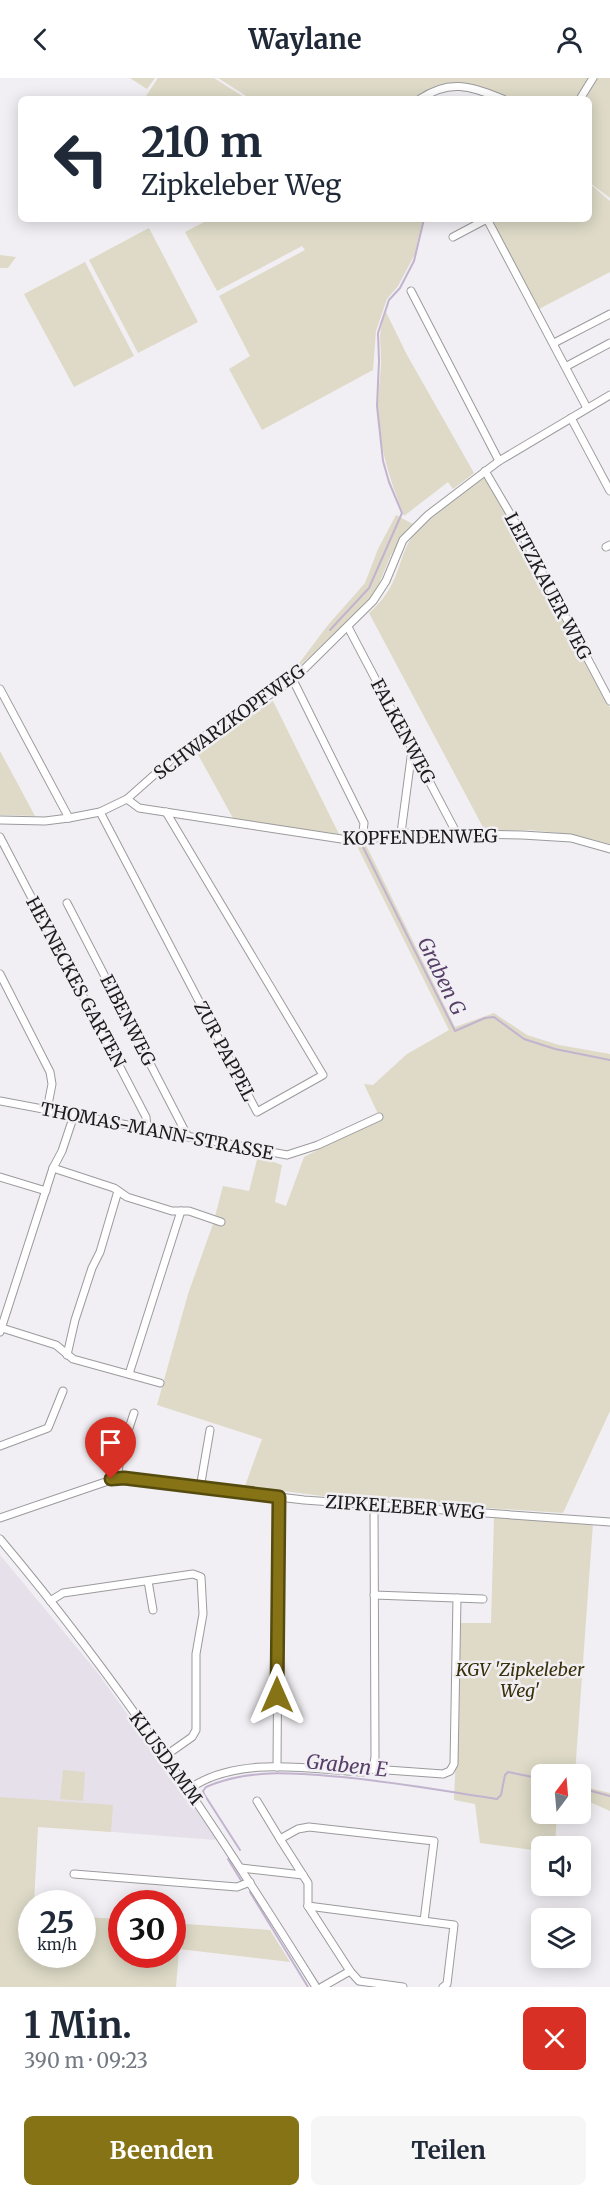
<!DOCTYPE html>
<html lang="de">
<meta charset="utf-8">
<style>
:root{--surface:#fff;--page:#f6f6f7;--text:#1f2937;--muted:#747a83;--accent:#857315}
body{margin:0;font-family:Merriweather,serif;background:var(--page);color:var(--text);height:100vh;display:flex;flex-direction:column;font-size:22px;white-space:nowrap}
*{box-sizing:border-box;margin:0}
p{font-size:20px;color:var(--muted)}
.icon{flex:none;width:33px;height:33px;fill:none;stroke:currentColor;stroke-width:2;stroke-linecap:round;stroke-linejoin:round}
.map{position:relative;height:1909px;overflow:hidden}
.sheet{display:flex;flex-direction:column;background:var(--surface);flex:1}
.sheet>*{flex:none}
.banner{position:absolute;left:18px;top:18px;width:574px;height:126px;border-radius:9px;box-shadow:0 3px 15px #0003;background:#fff;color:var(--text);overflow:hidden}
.needle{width:39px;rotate:16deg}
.tools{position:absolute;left:531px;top:1686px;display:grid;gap:12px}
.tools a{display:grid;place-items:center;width:60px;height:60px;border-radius:9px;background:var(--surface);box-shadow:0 3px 15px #0003;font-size:30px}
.speed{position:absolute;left:18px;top:1812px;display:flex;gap:12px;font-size:30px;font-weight:700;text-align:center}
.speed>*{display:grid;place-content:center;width:78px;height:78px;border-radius:50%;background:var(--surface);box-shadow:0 3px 15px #0003;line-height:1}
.speed small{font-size:15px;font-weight:400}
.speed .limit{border:9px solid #d22;background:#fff;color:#111}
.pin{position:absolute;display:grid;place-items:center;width:51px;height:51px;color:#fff;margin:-62px -26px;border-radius:50% 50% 50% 0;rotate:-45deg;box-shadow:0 0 6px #0007}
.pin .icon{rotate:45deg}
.me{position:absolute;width:66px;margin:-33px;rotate:0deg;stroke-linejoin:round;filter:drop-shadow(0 0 4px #0008)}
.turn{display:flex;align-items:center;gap:21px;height:126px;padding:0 24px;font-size:27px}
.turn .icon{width:78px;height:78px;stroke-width:2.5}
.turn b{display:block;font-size:42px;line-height:51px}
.round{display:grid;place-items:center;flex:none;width:63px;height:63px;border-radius:9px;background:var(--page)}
.headline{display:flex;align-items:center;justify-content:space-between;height:102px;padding:0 24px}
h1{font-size:36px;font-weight:700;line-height:45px}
.cta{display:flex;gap:12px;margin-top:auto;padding:12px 24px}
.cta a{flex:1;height:69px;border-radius:9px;background:var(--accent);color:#fff;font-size:24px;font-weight:700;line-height:69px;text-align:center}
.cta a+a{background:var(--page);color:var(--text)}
header{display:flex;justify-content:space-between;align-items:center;height:78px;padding:0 24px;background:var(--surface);font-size:27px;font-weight:700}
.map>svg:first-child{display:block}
.built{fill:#e6e0ea}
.green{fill:#dedac7}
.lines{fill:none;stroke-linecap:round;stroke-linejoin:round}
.stream{stroke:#c2b3ce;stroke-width:2}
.minor-casing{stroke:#9b9a9d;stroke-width:9}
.minor{stroke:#fff;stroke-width:7}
.route-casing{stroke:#564b0e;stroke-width:15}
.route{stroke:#857315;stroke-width:10}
.labels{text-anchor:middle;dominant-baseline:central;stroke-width:5;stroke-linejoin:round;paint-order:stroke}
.street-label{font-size:18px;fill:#1c1c1d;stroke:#f1eff3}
.park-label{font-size:18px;font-style:italic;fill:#393108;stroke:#f1eff3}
.water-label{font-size:20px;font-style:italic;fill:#573f68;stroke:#f1eff3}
</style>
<header><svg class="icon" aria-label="back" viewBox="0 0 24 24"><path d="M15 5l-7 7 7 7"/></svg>Waylane<svg class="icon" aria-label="person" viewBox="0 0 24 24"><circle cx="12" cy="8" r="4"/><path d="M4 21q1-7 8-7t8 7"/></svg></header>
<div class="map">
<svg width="610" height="1909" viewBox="0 0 610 1909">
<rect width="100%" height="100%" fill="#f1eff3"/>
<path class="built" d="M 0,1477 L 97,1594 L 216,1760 L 215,1762 L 0,1745 Z"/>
<g class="green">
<path d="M 130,0 L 155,0 L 147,11 Z"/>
<path d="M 158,0 L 214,0 L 247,21 L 144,21 Z"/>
<path d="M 218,0 L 610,0 L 610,120 L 590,105 L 590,21 L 487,21 L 473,9 L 451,8 L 420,21 L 251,21 Z"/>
<path d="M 590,106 L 610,123 L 610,194 L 539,231 L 491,141 L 590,141 Z"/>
<path d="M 210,141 L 423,141 L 415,176 L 398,208 L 387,221 L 376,253 L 373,292 L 262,352 L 229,291 L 250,278 L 219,218 L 305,172 L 302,168 L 217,213 L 185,154 Z"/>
<path d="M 149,150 L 198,244 L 138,275 L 89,182 Z"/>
<path d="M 0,177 L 16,179 L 8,190 L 0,190 Z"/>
<path d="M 85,184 L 134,278 L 74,309 L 24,216 Z"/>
<path d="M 386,234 L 407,277 L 474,395 L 453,411 L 448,404 L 404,438 C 390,402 377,365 378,325 C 378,311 381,298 381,284 C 381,260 377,258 386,234 Z"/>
<path d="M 484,399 L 516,452 L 610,630 L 610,766 L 571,756 L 529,752 L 485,753 L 369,535 C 378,527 386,518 392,506 C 400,491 402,473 412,459 C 424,441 466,414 484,399 Z"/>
<path d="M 396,437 L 413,446 L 405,454 L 391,477 L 376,513 L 365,527 L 291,596 L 328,547 L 365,505 L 378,471 Z"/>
<path d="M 273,623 L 339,756 L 234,742 L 195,671 Z"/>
<path d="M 0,673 L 35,738 L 0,737 Z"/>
<path d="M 356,766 L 366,767 L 455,949 L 494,935 L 527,957 L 559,967 L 610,976 L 610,1333 L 563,1435 L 338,1420 L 245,1408 L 262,1361 L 157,1327 L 188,1216 L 213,1146 L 223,1108 L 249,1113 L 258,1078 L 282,1087 L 275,1124 L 286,1128 L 304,1079 L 380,1040 L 364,1006 L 373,1007 L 407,976 L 449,952 Z"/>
<path d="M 494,1440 L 593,1445 L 575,1696 L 542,1696 L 542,1736 L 557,1736 L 555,1768 L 542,1768 L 541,1773 L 480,1765 L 475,1726 L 454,1722 L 461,1545 L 491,1545 Z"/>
<path d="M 63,1692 L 85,1694 L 83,1723 L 60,1721 Z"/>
<path d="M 581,1708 L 610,1715 L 610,1733 L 581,1720 Z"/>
<path d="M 0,1719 L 113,1727 L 111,1754 L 38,1749 L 34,1825 L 32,1826 L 32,1876 L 82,1876 L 83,1839 L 121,1841 L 122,1876 L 172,1876 L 173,1845 L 270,1852 L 290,1884 L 179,1871 L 176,1909 L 0,1909 Z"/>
</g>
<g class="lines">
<g class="stream">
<path d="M 330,552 L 369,510 L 402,435 L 389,404 L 383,383 L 377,328 L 379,283 L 378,255 L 389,222 L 400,210 L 414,183 L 424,141"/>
<path d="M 363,769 L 455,953 L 485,940 L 494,939 L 524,961 L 555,971 L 610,982"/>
<path d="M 580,1710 L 610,1718"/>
<path d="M 240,1772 L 204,1716 L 203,1713 L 206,1709 C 250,1690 295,1695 342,1699 C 394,1704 445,1713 497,1721 L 501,1717 L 505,1697 L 508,1694 L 542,1701"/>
<path d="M 228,1781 L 242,1804"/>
<path d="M 250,1814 L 308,1909"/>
</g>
<defs>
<g id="minor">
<path d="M 420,21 C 451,0 471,9 503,21"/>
<path d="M 580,21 L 593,0"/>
<path d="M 453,159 L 487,141 L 587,330"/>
<path d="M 411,213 L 499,383"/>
<path d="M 554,265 L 610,236"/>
<path d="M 567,288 L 610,265"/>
<path d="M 571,340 L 610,413"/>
<path d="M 485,393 L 519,451 L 610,623"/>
<path d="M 606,469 L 610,467"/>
<path d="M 348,549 L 457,756"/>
<path d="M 293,602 L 364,745 L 362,763"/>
<path d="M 0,611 L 69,740"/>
<path d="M 127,721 L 139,730 L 348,762 L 362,763 L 401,755 L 522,757 L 571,760 L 610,771"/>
<path d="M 100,734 L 257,1034 L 323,997 L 166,734"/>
<path d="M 0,742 L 45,743 L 69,740 L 100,734 L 127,721 L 171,682 L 201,660 L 293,602 L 373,523 L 386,503 L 403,462 L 428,437 L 499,383 L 610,317"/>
<path d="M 401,755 L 412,672"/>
<path d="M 0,759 L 146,1039 L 147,1050"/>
<path d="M 67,825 L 188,1059"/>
<path d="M 0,896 L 50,994 L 52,1006 L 47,1032"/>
<path d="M 0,1023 L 287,1077 L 318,1067 L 379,1039"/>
<path d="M 53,1090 L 114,1110 L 127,1119 L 172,1133 L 189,1133 L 221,1144"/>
<path d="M 0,1099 L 46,1113"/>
<path d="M 2,1250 L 56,1267 L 73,1281 L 160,1305"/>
<path d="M 0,1254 L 53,1090 L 62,1073 L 74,1037"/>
<path d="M 67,1277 L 75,1242 L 92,1190 L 100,1174 L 118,1113"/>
<path d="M 129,1296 L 181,1133"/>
<path d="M 0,1368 L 48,1350 L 63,1313"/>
<path d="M 117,1400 L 121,1374 L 134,1335"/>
<path d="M 200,1410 L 210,1352"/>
<path d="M 0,1440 L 117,1400 L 304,1422 L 610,1444"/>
<path d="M 0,1461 C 118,1601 219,1754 316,1909"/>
<path d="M 148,1503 L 153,1532"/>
<path d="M 374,1517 L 483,1521"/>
<path d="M 50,1523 L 63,1515 L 193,1496 L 201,1499 L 203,1536 L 196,1576 L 196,1652 L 192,1659 L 165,1678"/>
<path d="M 277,1689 L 279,1419"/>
<path d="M 373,1691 L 375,1679 L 374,1427"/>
<path d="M 189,1711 C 237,1677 308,1691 363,1694 L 373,1691 L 443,1696 L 450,1693 L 454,1686 L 457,1520"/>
<path d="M 257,1723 L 280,1761"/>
<path d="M 241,1790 L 303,1797"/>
<path d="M 74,1796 L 237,1809 L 250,1804"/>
<path d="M 308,1828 L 308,1805 L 280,1761 L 298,1751 L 309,1749 L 434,1763 L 424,1843"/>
<path d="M 308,1828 L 454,1847 L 447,1906 L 443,1909"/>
<path d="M 308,1828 L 350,1893 L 359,1903 L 403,1909"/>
<path d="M 322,1909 L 350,1893"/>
</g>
</defs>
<use href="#minor" class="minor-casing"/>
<use href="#minor" class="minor"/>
</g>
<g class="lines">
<defs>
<path id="route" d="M 111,1401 L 124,1400 L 279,1419 L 277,1617"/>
</defs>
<use href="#route" class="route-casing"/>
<use href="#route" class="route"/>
</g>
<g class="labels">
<g class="street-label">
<text transform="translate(548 508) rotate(62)">LEITZKAUER WEG</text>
<text transform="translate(229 644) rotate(-36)">SCHWARZKOPFWEG</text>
<text transform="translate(403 653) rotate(62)">FALKENWEG</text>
<text transform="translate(420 759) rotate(-1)">KOPFENDENWEG</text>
<text transform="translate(76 904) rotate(62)">HEYNECKES GARTEN</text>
<text transform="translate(128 942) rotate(63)">EIBENWEG</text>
<text transform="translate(225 973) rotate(62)">ZUR PAPPEL</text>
<text transform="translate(157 1053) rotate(11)">THOMAS-MANN-STRASSE</text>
<text transform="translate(405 1429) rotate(4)">ZIPKELEBER WEG</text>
<text transform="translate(166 1680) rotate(54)">KLUSDAMM</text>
</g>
<g class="park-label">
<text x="520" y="1591">KGV 'Zipkeleber<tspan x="520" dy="21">Weg'</tspan></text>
</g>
<g class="water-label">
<text transform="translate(442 898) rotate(64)">Graben G</text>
<text transform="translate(347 1687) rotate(6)">Graben E</text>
</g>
</g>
</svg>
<div class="tools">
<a><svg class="needle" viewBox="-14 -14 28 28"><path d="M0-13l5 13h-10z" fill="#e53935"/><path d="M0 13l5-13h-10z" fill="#747a83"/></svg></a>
<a><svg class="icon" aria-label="sound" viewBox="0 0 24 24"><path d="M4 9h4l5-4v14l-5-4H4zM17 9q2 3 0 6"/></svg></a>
<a><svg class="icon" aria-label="layers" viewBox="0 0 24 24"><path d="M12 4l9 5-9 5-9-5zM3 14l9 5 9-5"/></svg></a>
</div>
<div class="speed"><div>25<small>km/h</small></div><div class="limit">30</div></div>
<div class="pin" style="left:111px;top:1401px;background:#d93025"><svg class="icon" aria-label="arrive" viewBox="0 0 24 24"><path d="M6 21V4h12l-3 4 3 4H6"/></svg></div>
<svg class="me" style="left:277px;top:1617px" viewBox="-20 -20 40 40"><path d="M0-17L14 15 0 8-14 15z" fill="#857315" stroke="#fff" stroke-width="4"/></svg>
<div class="banner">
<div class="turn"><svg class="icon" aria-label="left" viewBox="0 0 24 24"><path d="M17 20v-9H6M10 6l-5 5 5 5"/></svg><div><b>210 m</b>Zipkeleber Weg</div></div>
</div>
</div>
<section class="sheet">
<div class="headline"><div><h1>1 Min.</h1><p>390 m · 09:23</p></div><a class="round" style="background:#d93025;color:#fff"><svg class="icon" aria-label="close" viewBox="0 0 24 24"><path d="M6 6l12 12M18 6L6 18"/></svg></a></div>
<div class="cta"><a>Beenden</a><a>Teilen</a></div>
</section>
